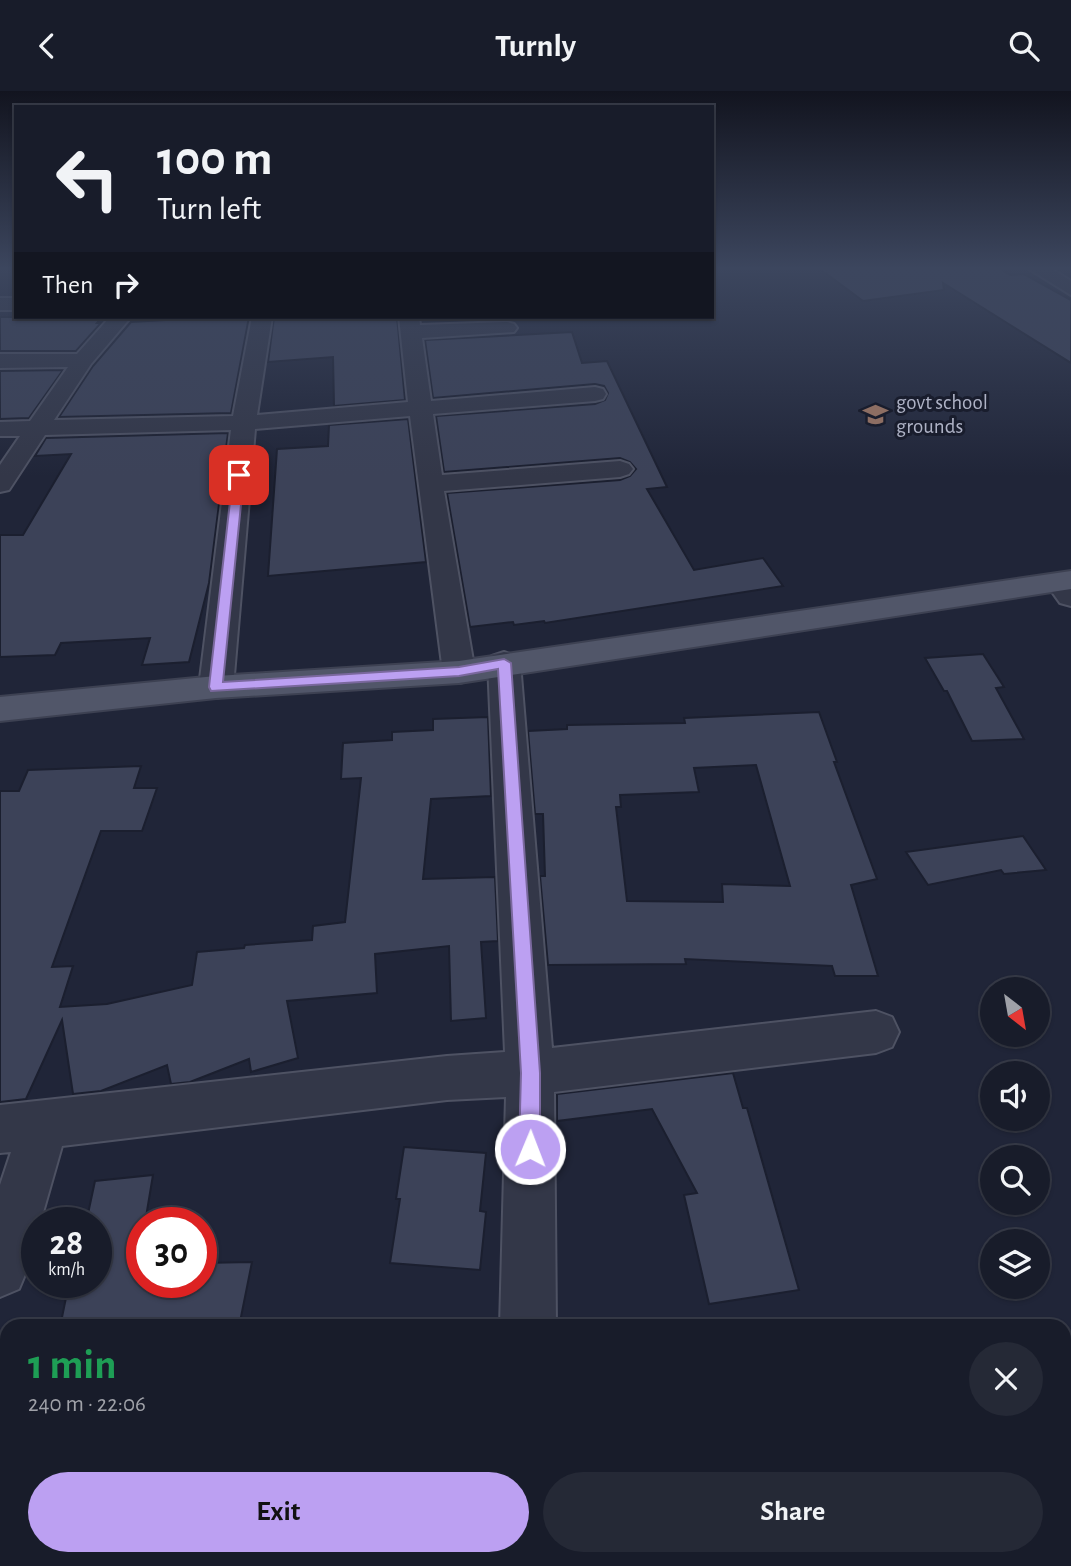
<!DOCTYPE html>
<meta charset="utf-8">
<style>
:root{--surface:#181c2a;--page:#252936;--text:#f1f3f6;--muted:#9fa1a8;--line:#363a47;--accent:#bca0f2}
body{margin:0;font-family:"Alegreya Sans",sans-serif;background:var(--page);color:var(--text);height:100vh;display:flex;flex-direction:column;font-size:26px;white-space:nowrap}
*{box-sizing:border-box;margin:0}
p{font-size:23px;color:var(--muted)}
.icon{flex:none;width:38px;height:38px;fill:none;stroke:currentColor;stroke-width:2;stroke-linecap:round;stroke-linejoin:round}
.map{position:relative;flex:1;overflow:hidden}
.drawer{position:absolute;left:0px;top:1228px;width:1071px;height:247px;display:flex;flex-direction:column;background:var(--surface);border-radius:21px 21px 0 0;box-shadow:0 2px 5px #0004,0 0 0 2px var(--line)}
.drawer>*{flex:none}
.hud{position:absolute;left:14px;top:14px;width:700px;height:214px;border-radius:0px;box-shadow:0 2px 5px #0004,0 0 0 2px var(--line);background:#181c2a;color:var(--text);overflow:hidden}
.needle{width:46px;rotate:149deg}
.controls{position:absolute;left:980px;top:886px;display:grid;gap:14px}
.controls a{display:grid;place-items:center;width:70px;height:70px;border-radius:50%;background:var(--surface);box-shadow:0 2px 5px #0004,0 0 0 2px var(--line);font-size:35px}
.speed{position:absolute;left:21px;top:1116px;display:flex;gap:14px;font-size:35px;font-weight:700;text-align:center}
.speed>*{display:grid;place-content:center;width:91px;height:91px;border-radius:50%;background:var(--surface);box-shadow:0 2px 5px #0004,0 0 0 2px var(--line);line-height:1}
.speed small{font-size:18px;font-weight:400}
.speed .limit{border:10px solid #d22;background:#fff;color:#111}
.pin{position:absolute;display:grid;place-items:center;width:60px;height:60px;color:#fff;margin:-30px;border-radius:14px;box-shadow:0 4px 10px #0006}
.me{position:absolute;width:77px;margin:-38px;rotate:1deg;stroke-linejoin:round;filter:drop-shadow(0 0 5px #0008)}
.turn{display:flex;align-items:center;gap:24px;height:147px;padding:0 28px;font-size:32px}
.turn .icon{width:91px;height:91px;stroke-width:2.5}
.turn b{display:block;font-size:49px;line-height:60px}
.then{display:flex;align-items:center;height:66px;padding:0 28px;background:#0003;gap:14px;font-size:26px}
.round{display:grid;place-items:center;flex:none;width:74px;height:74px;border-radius:37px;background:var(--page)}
.summary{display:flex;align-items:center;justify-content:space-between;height:119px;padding:0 28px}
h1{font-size:42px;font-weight:700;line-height:52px;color:#1e9e55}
.cta{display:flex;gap:14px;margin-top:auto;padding:14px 28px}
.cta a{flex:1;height:80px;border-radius:42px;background:var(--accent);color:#111;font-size:28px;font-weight:700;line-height:80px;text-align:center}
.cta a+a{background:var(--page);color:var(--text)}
header{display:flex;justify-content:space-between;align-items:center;height:91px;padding:0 28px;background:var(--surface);font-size:32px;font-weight:700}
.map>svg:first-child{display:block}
.building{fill:#3c4258;stroke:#1b1f2f;stroke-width:2;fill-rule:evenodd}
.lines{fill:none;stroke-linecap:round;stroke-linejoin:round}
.minor-casing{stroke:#4e5263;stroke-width:4}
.major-casing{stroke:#3d4152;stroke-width:4}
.minor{fill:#333748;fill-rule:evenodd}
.major{fill:#515669;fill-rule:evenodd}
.route{fill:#bca0f2;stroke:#7a689d;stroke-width:2}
.labels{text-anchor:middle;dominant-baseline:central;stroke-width:6;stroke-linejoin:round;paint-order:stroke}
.far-poi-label{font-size:21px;fill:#aeb2c5;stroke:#191d2d;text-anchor:start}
</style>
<header><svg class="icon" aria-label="back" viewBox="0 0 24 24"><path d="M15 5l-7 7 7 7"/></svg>Turnly<svg class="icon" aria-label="search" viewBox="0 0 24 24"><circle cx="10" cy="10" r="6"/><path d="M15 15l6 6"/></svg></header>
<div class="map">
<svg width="1071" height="1475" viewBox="0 0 1071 1475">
<rect width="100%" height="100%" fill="#202538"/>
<g class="building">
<path d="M 820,178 L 1001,178 L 1010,184 L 1024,183 L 1071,209 L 1071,272 L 943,192 L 944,199 L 863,210 Z"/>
<path d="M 0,226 L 102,226 L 97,232 L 101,232 L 76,260 L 0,260 Z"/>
<path d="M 218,226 L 249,226 L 231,322 L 59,326 L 93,275 L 131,231 Z"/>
<path d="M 274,226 L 397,226 L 405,309 L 334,315 L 333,266 L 268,271 Z"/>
<path d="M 422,226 L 479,226 L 479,229 L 422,231 Z"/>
<path d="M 572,241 L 582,272 L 607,270 L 667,396 L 647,398 L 694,479 L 763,467 L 783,495 L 545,532 L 544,530 L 514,534 L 513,531 L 470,536 L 447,402 L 620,389 L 630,385 L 636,378 L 630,371 L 620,367 L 444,381 L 436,325 L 595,313 L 605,309 L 608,302 L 604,295 L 595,293 L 433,307 L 425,249 Z"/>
<path d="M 63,279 L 29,327 L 0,328 L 0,280 Z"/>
<path d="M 408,328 L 426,471 L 268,485 L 277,358 L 328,355 L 329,334 Z"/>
<path d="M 228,342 L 209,492 L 189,571 L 142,574 L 150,547 L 61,552 L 55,564 L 0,566 L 0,444 L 23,444 L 71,363 L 35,365 L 46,347 Z"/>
<path d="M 983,563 L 1004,596 L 996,597 L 1024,648 L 972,650 L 947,600 L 944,600 L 925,567 Z"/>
<path d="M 819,621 L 837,671 L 834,671 L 877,788 L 851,794 L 878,885 L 835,885 L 832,875 L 685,868 L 686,873 L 548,874 L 540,785 L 545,785 L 543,723 L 535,723 L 528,640 L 567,638 L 567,634 L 685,632 L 684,627 ZM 756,674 L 790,795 L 722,793 L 723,811 L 627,810 L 616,716 L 621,716 L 620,704 L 699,701 L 694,677 Z"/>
<path d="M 488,626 L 491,705 L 431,708 L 423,788 L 495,786 L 498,850 L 481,851 L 486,927 L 451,930 L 449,855 L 375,863 L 377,902 L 287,910 L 298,967 L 251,981 L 249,968 L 190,991 L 171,993 L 167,974 L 101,1000 L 73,1003 L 62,929 L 26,1008 L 0,1011 L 0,700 L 19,700 L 28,679 L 141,675 L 134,697 L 157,697 L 142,740 L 101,740 L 52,876 L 73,875 L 60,916 L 107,913 L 192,894 L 197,861 L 244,857 L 245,854 L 312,849 L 313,835 L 345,831 L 361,687 L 341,688 L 343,652 L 392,649 L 392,641 L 433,639 L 433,628 Z"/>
<path d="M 1023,745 L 1046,779 L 1004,783 L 1001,779 L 928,794 L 906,761 Z"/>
<path d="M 733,982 L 743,1017 L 747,1017 L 799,1199 L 709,1213 L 684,1104 L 697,1102 L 652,1018 L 557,1030 L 557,1003 Z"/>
<path d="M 404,1056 L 486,1062 L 480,1120 L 486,1121 L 480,1179 L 390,1172 L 400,1108 L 396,1108 Z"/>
<path d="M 153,1084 L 145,1132 L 142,1132 L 138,1173 L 142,1173 L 142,1192 L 201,1192 L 201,1172 L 252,1171 L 239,1236 L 60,1236 L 69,1192 L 96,1192 L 96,1132 L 86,1132 L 95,1090 Z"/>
</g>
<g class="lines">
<defs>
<g id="minor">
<path d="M 1029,178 L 1052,178 L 1071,190 L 1071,204 Z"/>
<rect x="0" y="207" width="16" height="12"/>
<path d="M 110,226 L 131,226 L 91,273 L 54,329 L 233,325 L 252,226 L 272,226 L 257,324 L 408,311 L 399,226 L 419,226 L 420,234 L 507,231 L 514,233 L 517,237 L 514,241 L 422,247 L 431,310 L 595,296 L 603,298 L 606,303 L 603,308 L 595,310 L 433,323 L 442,384 L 620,370 L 629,373 L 633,378 L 629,383 L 620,386 L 444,400 L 475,581 L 471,589 L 459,592 L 447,589 L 443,581 L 410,325 L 255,338 L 233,596 L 228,604 L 216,607 L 204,604 L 199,596 L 231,339 L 45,344 L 9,399 L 0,401 L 0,374 L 20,345 L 0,345 L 0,331 L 30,330 L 68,276 L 0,277 L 0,263 L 77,263 Z"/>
<path d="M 1060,482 L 1071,485 L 1071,515 L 1060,512 L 1045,491 L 1050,485 Z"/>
<path d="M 504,561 L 516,565 L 520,572 L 552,957 L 876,920 L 892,926 L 899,941 L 892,956 L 876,962 L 554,1001 L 556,1236 L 500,1236 L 506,1006 L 447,1009 L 62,1055 L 40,1132 L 37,1132 C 37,1155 28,1177 19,1198 L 0,1206 L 0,1094 L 11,1061 L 0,1062 L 0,1014 L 447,965 L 505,961 L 488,572 L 492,565 Z"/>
<path d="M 494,1468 L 558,1468 L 559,1475 L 493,1475 Z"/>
</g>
<path id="major" d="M 1071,480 L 1071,498 L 459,592 L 216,607 L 0,630 L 0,606 L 216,585 L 459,570 Z"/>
</defs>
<use href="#minor" class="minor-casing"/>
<use href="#major" class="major-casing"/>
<use href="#minor" class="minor"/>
<use href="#major" class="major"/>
</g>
<linearGradient id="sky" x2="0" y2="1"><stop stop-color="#12141f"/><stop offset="0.46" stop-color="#3c465e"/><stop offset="1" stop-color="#3c465e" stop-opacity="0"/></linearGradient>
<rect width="1071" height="385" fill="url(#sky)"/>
<path class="route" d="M 239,381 L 244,384 L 223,591 L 459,576 L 504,568 L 511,572 L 540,982 L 540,1058 L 537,1065 L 530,1068 L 522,1065 L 519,1058 L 521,982 L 498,578 L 459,585 L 211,600 L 209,596 L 233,384 Z"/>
<defs>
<symbol id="school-bare" viewBox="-9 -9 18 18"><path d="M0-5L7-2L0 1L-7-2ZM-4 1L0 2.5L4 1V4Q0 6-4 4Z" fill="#8d6e63" stroke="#191d2d" stroke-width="2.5" paint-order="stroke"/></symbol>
</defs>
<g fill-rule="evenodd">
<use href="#school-bare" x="858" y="306" width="35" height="35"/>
</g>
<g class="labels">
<g class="far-poi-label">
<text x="896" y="311">govt school<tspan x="896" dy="24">grounds</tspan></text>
</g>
</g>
</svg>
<div class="controls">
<a><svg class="needle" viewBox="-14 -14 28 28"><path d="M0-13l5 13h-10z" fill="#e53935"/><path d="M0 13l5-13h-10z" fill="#9fa1a8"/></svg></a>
<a><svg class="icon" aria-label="sound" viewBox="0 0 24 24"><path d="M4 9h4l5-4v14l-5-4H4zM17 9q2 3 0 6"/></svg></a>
<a><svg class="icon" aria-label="search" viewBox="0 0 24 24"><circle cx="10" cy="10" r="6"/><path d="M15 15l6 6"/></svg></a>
<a><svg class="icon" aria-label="layers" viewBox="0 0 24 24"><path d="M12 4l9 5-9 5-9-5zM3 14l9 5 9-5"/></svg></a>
</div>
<div class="speed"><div>28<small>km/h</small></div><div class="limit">30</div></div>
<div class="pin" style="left:239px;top:384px;background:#d93025"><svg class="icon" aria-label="arrive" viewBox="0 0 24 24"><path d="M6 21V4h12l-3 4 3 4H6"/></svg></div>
<svg class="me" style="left:530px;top:1058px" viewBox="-20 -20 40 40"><circle r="17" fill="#bca0f2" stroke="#fff" stroke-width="3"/><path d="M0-11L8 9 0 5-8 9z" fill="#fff"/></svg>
<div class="hud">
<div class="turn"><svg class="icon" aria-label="left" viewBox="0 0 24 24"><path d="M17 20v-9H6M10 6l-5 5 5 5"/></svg><div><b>100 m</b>Turn left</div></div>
<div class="then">Then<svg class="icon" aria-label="right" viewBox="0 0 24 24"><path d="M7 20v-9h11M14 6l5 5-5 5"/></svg></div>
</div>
<section class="drawer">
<div class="summary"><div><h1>1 min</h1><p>240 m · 22:06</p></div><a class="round"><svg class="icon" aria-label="close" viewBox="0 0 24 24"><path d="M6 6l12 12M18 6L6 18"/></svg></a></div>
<div class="cta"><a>Exit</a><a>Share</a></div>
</section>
</div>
